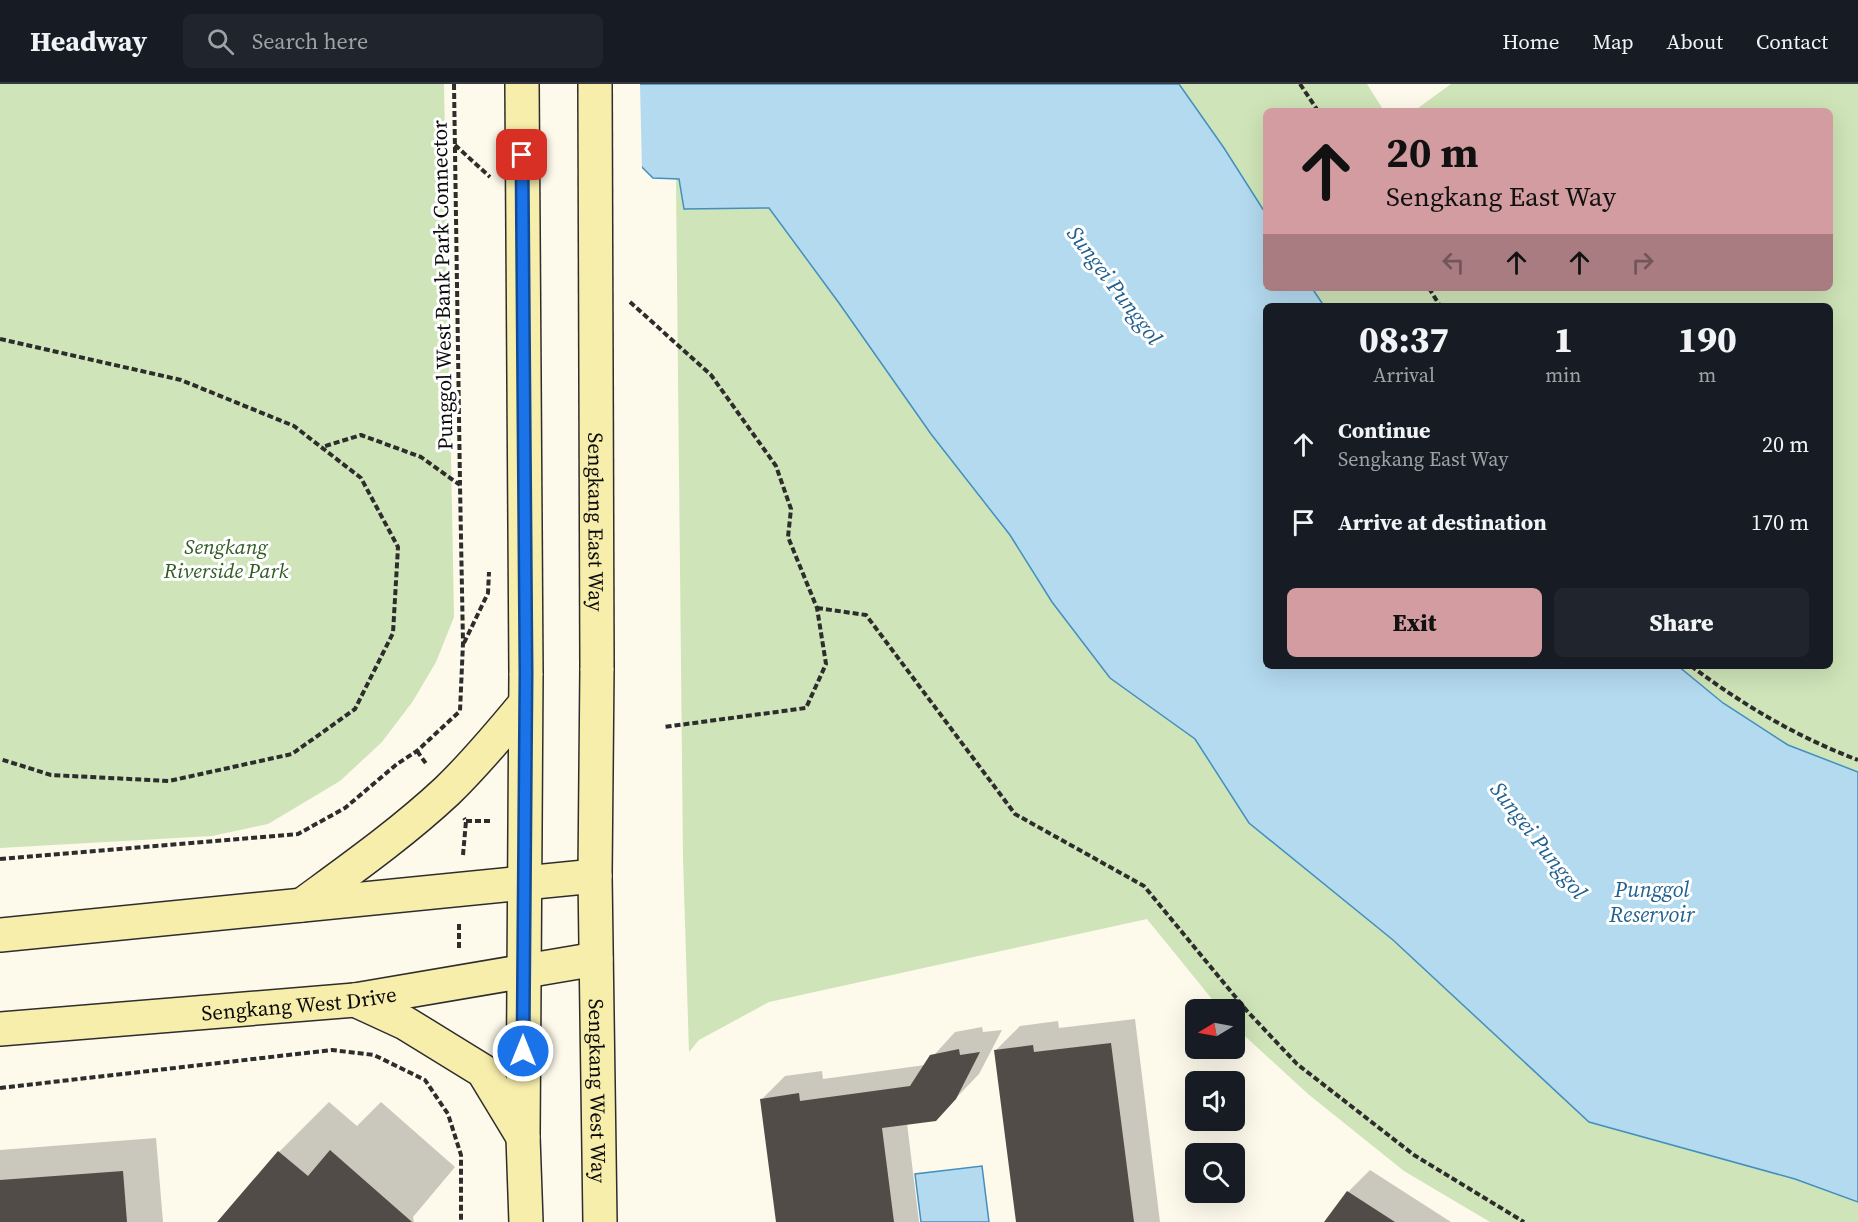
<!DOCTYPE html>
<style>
:root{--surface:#171b24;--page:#20242c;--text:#f1f3f6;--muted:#9ea1a6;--line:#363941;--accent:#d29ca0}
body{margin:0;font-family:"Source Serif 4",serif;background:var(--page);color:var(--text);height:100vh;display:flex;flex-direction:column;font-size:22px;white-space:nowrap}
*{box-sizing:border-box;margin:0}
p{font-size:20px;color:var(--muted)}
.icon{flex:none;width:33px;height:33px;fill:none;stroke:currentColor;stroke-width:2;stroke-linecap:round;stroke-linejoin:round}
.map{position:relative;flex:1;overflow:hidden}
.details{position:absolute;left:1263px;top:219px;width:570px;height:366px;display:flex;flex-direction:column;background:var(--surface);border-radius:9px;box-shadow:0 6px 24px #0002}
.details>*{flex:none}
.top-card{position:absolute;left:1263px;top:24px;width:570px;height:183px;border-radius:9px;box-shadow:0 6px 24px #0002;background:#d29ca0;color:#111;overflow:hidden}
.needle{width:39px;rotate:260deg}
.fabs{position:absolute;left:1185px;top:915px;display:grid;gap:12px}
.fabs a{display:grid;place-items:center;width:60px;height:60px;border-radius:9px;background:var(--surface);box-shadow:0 6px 24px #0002;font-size:30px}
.pin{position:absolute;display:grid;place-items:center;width:51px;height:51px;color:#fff;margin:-26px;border-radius:12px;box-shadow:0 3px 9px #0006}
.me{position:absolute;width:66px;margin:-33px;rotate:0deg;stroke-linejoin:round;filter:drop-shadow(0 0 4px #0008)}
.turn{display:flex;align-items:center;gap:21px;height:126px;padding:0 24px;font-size:27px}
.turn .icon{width:78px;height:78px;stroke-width:2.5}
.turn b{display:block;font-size:42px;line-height:51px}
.lanes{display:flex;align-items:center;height:57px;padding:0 24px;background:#0003;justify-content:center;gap:30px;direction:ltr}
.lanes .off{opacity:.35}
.eta{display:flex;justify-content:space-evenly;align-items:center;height:102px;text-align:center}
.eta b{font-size:36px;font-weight:800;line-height:42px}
.cta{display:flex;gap:12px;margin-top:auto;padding:12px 24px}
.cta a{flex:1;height:69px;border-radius:9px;background:var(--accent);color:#111;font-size:24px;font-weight:800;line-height:69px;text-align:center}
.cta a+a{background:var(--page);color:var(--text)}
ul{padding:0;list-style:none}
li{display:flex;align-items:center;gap:18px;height:78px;padding:0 24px}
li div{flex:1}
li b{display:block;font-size:22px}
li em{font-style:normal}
header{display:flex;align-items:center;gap:36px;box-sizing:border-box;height:84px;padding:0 30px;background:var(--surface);border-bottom:2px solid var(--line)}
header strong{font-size:28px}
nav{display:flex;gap:33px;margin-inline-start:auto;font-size:21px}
.search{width:420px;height:54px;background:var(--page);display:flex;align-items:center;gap:15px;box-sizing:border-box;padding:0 21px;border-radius:9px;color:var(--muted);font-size:22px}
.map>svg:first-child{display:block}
.green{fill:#cfe4b8;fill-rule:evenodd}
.water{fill:#b4daef;stroke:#438fbf;stroke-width:1.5}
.pier{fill:#fdf9eb}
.shadow{fill:#0003}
.building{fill:#524c48}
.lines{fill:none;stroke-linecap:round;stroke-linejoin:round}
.secondary-casing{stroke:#2d2d2d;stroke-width:36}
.path{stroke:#2d2d2d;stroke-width:4;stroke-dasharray:6 3;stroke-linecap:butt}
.secondary{stroke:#f7eeac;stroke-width:33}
.secondary-bridge-casing{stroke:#2d2d2d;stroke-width:36;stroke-linecap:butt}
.secondary-bridge{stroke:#f7eeac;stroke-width:33}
.route-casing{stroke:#114b97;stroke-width:15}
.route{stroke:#1a73e8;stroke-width:10}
.labels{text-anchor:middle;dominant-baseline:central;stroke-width:6;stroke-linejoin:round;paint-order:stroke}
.street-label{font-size:21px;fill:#0b0b0b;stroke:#fff}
.park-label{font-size:21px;font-style:italic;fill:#2f5b22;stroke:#fff}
.water-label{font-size:22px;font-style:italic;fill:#21618f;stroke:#fff}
</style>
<header>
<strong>Headway</strong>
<div class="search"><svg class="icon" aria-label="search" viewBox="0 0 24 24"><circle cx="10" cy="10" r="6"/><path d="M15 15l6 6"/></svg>Search here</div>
<nav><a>Home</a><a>Map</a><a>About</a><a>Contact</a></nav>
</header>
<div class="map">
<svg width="1858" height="1138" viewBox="0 0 1858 1138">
<rect width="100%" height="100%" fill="#fdf9eb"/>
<g class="green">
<path d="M 0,0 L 444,0 L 454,533 L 436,578 L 413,617 L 382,658 L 340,697 L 268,740 L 212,752 L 0,764 Z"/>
<path d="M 675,0 L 1367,0 L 1384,27 L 1266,27 L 1266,204 L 1830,204 L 1830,27 L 1414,27 L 1451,0 L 1858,0 L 1858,1138 L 1490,1138 L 1404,1087 L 1308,1010 L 1235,943 L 1234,926 L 1220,925 L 1147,835 L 769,918 L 699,956 L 689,968 L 683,774 ZM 1266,222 L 1830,222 L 1830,582 L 1266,582 Z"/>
</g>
<g class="water">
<path d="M 558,0 L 1179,0 L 1224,64 L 1266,130 L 1266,204 L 1312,204 L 1324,222 L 1266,222 L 1266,582 L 1678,582 L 1723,619 L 1788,661 L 1858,688 L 1858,1118 L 1795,1095 L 1589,1038 L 1393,856 L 1249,739 L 1195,655 L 1110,594 L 1052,518 L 1010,451 L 931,350 L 839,219 L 769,124 L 684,125 L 679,95 L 653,94 Z"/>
<path d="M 982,1082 L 989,1138 L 921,1138 L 915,1090 Z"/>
</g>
<path class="pier" d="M 555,0 L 640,0 L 642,87 L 556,2 Z"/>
<g class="shadow">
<path d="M 1135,935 L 1160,1138 L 1017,1138 L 995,967 L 1020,942 L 1058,937 L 1059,944 Z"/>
<path d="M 982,943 L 983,948 L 1002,946 L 979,990 L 935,1036 L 907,1039 L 919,1138 L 777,1138 L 762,1015 L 785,992 L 822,987 L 823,995 L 925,981 L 955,948 Z"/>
<path d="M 329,1018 L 357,1042 L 381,1018 L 455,1083 L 413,1133 L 414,1138 L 219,1138 L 279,1068 Z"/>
<path d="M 156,1054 L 163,1138 L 0,1138 L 0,1066 Z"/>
<path d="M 1370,1086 L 1451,1138 L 1326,1138 L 1348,1108 Z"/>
</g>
<g class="building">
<path d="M 1111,959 L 1134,1138 L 1016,1138 L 994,966 L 1033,961 L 1034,968 Z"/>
<path d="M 959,965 L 960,971 L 980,968 L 956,1015 L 936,1037 L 882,1044 L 894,1138 L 776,1138 L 760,1015 L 799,1009 L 800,1017 L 910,1002 L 930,971 Z"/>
<path d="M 330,1066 L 412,1138 L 217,1138 L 278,1067 L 308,1092 Z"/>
<path d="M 123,1087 L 127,1138 L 0,1138 L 0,1096 Z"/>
<path d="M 1347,1107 L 1395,1138 L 1324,1138 Z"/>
</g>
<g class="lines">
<defs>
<g id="secondary">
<path id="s1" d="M 597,584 L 595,792 L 600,1138"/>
<path d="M 526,589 L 523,1053 L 526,1138"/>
<path d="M 302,821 C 351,785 402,749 447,707 C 475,680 500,650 524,621"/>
<path d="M 0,851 L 595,792"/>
<path d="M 355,916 L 405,939 L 483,987 L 523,1053"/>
<path id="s2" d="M 0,945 L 355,916 L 596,875"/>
</g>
</defs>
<use href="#secondary" class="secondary-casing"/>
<g class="path">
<path d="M 454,0 L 460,400"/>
<path d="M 1300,0 L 1318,27"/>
<path d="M 455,61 L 490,93"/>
<path d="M 1429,204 L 1440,222"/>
<path d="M 630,218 L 711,291 L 776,382 L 791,425 L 788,453 L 817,524 L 826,580 L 806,624 L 664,643"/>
<path d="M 0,255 L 181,296 L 294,342 L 361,394 L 398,463 L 393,549 L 355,625 L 292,670 L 169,697 L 51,691 L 0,675"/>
<path d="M 817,524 L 866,531 L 1015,730 L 1144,802 L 1247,927 L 1297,980 L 1414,1071 L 1524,1138"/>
<path d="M 464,559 L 488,509 L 489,488"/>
<path d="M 1691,582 C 1743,621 1797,653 1858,676"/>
<path d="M 417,667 L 427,681"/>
<path d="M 466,737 L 492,737"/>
<path d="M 463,771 L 466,737 L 464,734"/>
<path d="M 0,775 L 298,750 L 345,724 L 397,680 L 417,667 L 460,627 L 463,559 L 460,401 L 421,373 L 361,351 L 322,363"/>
<path d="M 459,864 L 459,838"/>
<path d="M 0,1004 L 332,966 L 374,971 L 425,996 L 448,1030 L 461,1071 L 461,1138"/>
</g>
<use href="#secondary" class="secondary"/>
<defs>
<g id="secondary-bridge">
<path d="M 522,0 L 526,589"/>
<path id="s3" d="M 595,0 L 597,584"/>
</g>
</defs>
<use href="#secondary-bridge" class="secondary-bridge-casing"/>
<use href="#secondary-bridge" class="secondary-bridge"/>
</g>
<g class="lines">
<defs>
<path id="route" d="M 522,71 L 526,589 L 523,967"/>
</defs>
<use href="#route" class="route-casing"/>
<use href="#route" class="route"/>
</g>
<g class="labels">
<g class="street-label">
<text transform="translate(442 201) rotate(-91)">Punggol West Bank Park Connector</text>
<text stroke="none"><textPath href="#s3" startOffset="438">Sengkang East Way</textPath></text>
<text stroke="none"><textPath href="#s2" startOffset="300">Sengkang West Drive</textPath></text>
<text stroke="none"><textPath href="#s1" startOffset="423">Sengkang West Way</textPath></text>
</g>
<g class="park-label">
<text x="226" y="462">Sengkang<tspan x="226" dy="24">Riverside Park</tspan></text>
</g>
<g class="water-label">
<text transform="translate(1115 201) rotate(53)">Sungei Punggol</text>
<text transform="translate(1539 756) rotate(52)">Sungei Punggol</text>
<text x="1652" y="805">Punggol<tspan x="1652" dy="25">Reservoir</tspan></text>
</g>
</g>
</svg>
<div class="fabs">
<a><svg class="needle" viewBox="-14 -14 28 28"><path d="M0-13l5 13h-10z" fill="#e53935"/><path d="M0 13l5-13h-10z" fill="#9ea1a6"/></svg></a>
<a><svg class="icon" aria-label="sound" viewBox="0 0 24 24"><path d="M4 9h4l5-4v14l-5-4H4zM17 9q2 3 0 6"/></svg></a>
<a><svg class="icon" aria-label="search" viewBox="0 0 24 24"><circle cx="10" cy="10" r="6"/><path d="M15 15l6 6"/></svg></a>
</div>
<div class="pin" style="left:522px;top:71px;background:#d93025"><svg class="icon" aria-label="arrive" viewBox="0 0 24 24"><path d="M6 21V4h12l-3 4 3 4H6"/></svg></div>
<svg class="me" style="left:523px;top:967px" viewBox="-20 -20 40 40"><circle r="17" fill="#1a73e8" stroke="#fff" stroke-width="3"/><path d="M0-11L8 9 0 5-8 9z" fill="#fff"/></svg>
<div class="top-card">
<div class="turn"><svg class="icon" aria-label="ahead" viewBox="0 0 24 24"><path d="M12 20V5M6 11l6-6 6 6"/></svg><div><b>20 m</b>Sengkang East Way</div></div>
<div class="lanes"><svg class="icon off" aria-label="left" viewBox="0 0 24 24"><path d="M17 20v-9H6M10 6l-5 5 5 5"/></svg><svg class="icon" aria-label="ahead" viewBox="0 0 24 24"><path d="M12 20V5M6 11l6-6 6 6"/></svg><svg class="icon" aria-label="ahead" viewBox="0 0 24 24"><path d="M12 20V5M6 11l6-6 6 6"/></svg><svg class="icon off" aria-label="right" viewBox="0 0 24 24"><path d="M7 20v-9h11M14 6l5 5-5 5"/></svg></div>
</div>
<section class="details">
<div class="eta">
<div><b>08:37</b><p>Arrival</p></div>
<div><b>1</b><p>min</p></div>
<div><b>190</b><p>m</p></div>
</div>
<ul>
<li><svg class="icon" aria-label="ahead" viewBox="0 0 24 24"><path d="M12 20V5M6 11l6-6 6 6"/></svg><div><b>Continue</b><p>Sengkang East Way</p></div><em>20 m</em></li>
<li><svg class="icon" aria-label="arrive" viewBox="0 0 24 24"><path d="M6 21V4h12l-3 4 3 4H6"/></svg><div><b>Arrive at destination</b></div><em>170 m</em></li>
</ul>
<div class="cta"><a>Exit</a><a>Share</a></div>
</section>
</div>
